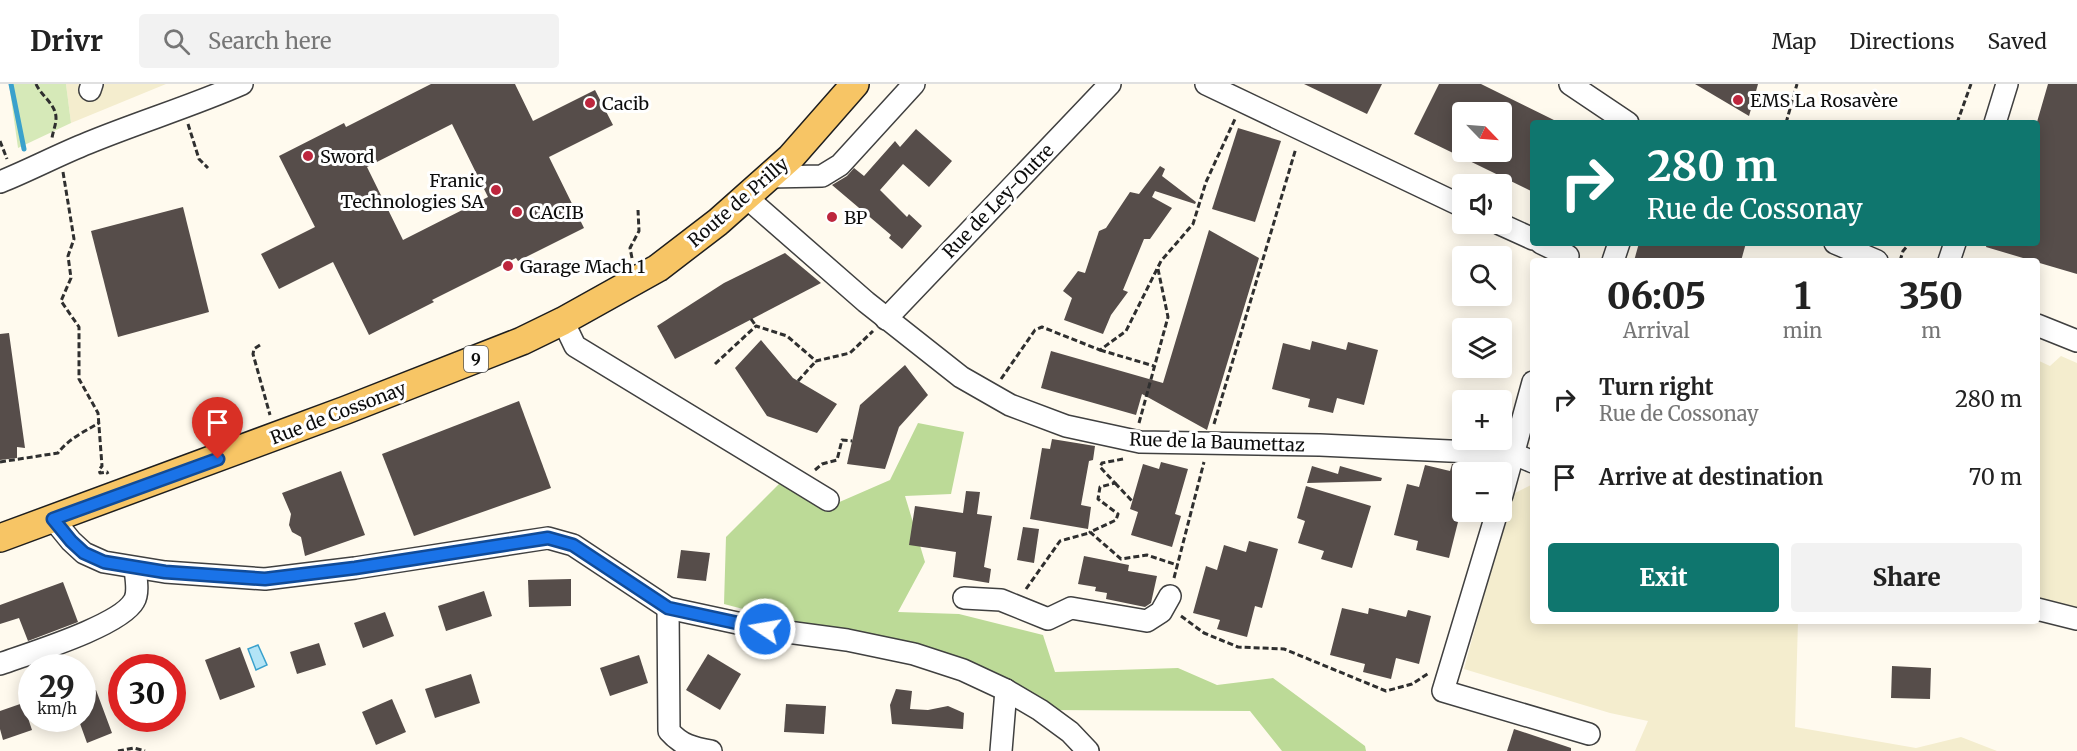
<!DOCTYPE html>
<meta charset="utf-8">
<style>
:root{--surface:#fff;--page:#f2f2f2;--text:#222;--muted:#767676;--line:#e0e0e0;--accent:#0f766e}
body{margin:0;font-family:Merriweather,serif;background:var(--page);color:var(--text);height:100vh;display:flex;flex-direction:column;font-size:22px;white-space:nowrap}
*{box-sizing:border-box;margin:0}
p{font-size:20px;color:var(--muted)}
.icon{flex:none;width:33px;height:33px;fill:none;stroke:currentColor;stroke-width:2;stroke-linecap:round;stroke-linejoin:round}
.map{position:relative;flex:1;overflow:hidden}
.side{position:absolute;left:1530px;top:174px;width:510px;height:366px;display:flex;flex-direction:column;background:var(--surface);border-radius:6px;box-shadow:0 3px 15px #0003}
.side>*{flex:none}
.banner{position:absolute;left:1530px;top:36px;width:510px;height:126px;border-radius:6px;box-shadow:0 3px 15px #0003;background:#0f766e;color:#fff;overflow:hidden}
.needle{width:39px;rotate:115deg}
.controls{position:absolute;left:1452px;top:18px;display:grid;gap:12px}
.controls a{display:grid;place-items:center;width:60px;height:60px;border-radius:6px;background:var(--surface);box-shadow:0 3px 15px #0003;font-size:30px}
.speed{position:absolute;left:18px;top:570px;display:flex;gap:12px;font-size:30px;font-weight:700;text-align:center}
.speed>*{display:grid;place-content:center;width:78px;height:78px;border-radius:50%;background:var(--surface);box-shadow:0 3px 15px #0003;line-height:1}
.speed small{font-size:15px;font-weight:400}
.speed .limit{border:9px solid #d22;background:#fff;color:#111}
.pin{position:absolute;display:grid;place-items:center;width:51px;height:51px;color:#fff;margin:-62px -26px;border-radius:50% 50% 50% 0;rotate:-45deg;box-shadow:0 0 6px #0007}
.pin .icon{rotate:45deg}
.me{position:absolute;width:66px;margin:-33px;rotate:282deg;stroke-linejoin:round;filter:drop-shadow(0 0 4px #0008)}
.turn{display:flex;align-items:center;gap:21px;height:126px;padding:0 18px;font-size:27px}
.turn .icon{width:78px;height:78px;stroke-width:2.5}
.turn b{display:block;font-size:42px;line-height:51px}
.eta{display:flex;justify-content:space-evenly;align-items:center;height:102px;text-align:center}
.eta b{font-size:36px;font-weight:800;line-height:42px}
.action{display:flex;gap:12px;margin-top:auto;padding:12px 18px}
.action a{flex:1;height:69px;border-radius:6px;background:var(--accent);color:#fff;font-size:24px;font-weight:800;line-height:69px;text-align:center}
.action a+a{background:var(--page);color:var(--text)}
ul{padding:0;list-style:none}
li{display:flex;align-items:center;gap:18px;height:78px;padding:0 18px}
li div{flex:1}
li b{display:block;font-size:22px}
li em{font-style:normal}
header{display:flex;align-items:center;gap:36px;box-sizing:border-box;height:84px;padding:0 30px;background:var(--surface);border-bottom:2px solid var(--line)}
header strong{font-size:28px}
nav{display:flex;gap:33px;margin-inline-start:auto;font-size:21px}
.search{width:420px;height:54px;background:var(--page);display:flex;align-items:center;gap:15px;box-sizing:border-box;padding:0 21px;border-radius:6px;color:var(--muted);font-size:22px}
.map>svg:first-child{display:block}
.farmland{fill:#f4edce}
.green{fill:#d6e9b8}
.forest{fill:#bcda97}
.water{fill:#b3e4f6;stroke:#3aa1cc;stroke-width:1.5}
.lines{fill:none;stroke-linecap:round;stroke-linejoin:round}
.stream{stroke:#3aa1cc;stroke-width:5}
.building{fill:#564d4a;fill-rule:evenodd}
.minor-casing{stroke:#404040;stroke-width:24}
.major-casing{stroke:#1e1e1e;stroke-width:30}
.path{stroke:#2f2f2f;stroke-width:3;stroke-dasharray:6 3;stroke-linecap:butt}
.minor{stroke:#fff;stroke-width:21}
.major{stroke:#f7c565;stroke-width:27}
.route-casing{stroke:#114b97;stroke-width:15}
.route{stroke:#1a73e8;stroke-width:10}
.poi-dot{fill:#bd263d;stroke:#fff;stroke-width:2}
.labels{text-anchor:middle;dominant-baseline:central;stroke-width:6;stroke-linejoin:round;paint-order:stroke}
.shield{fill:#fff;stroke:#565656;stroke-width:1.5}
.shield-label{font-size:16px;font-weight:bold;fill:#0d0d0d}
.poi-label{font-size:18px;fill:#0d0d0d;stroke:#fff;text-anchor:start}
.street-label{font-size:18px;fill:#0d0d0d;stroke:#fff}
</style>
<header>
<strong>Drivr</strong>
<div class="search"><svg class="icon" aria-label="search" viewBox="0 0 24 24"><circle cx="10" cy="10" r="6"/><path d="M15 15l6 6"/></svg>Search here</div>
<nav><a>Map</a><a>Directions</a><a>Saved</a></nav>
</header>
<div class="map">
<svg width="2077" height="667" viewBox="0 0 2077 667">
<rect width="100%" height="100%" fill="#fffaee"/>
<g class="farmland">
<path d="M 66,0 L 166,0 L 71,39 Z"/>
<path d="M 2061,272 L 2077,279 L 2077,528 L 2037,518 L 2037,276 L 2050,282 Z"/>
<path d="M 1533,400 L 1533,537 L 1798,537 L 1795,643 L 1916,664 L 1961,653 L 1997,667 L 1635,667 L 1648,637 L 1610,629 L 1464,585 L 1511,411 Z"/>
</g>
<path class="green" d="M 9,0 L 66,0 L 71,39 L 18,64 Z"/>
<path class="forest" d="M 918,339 L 964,348 L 951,410 L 905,412 L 925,478 L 898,528 L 959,530 L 1043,551 L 1055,588 L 1178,584 L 1217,601 L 1273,594 L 1365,662 L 1366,667 L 1282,667 L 1250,627 L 1040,626 L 914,570 L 724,520 L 726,453 L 780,399 L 828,423 L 890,396 Z"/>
<path class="water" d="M 258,561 L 267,581 L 256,586 L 248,565 Z"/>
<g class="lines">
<path class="stream" d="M 11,0 L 24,65"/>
</g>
<g class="building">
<path d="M 431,0 L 515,0 L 533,37 L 595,6 L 613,41 L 549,73 L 584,144 L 518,177 L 516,174 L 432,216 L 434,218 L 369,251 L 333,178 L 279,205 L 261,170 L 315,143 L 279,72 L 344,39 L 346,43 ZM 452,40 L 488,113 L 403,156 L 367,83 Z"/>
<path d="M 1304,0 L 1382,0 L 1367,30 Z"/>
<path d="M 1439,0 L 1481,0 L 1560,39 L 1533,39 L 1533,108 L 1414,50 ZM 1462,28 L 1502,28 L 1502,68 L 1462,68 Z"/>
<path d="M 1695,0 L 1758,0 L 1749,32 Z"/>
<path d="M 2048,0 L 2077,0 L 2077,190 L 1986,163 L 1987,159 L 2037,159 L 2037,38 Z"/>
<path d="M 1238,44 L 1281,57 L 1255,138 L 1212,125 Z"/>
<path d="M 916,45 L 952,77 L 929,103 L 903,80 L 880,106 L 907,133 L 909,130 L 922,142 L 902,165 L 889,154 L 891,151 L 832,101 L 847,92 L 854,84 L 864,92 L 895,57 L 900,63 Z"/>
<path d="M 1160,82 L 1165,85 L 1162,92 L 1196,118 L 1195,120 L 1155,107 L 1152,113 L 1172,124 L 1150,155 L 1144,155 L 1123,206 L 1128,208 L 1111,231 L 1103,250 L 1064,236 L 1072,214 L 1063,207 L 1078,187 L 1085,189 L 1099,147 L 1106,144 L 1130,108 L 1139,110 Z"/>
<path d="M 183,123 L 209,228 L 118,253 L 91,147 Z"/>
<path d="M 1209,146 L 1259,174 L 1207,346 L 1142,310 L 1136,331 L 1041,304 L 1051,267 L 1163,299 Z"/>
<path d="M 1639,159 L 1746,159 L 1741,177 L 1634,177 Z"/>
<path d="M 785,169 L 821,199 L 675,275 L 657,242 L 724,199 Z"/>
<path d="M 9,249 L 25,364 L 17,363 L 17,374 L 0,376 L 0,250 Z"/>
<path d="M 761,256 L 793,294 L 837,320 L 817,349 L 767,332 L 735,284 Z"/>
<path d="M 1312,257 L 1346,266 L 1348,258 L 1378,266 L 1364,321 L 1337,314 L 1333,329 L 1308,323 L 1310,315 L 1272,305 L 1283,259 L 1310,266 Z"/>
<path d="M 905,281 L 928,311 L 899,343 L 885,385 L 847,380 L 860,321 Z"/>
<path d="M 519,317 L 551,404 L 414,452 L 382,370 Z"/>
<path d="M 1052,355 L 1095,362 L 1093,376 L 1089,377 L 1081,421 L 1091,423 L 1088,445 L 1030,435 L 1042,364 L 1050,365 Z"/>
<path d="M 1161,378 L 1188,385 L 1175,430 L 1181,432 L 1172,463 L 1131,451 L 1138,428 L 1130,425 L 1143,380 L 1159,385 Z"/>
<path d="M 1452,380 L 1462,380 L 1462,430 L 1460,430 L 1449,474 L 1416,466 L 1418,457 L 1394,451 L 1407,400 L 1419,403 L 1425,381 L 1450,387 Z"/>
<path d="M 1312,382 L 1338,390 L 1340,382 L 1382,394 L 1381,397 L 1307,399 Z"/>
<path d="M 341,387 L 365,451 L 305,472 L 301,453 L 292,448 L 289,441 L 291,430 L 282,409 Z"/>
<path d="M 1306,402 L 1371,422 L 1352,484 L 1321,475 L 1324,467 L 1298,459 L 1305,437 L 1297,434 Z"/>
<path d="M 966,407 L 980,408 L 977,430 L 992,432 L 984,483 L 991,485 L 989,499 L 953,493 L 956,468 L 909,461 L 915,422 L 963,429 Z"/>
<path d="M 1023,443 L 1039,445 L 1034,479 L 1017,476 Z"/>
<path d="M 1249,457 L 1278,465 L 1262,524 L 1255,522 L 1247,553 L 1217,545 L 1220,536 L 1193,529 L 1206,482 L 1217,486 L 1224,461 L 1246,468 Z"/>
<path d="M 681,466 L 710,469 L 706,497 L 677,494 Z"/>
<path d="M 1084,472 L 1129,481 L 1128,487 L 1157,492 L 1151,519 L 1145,523 L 1106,515 L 1107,509 L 1095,507 L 1096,503 L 1078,500 Z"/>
<path d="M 571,495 L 571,522 L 529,523 L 528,496 Z"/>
<path d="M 63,498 L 78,538 L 28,557 L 19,534 L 0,540 L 0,521 Z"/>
<path d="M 484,507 L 492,532 L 446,547 L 438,522 Z"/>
<path d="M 1342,524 L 1368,530 L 1369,524 L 1406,533 L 1408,526 L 1431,532 L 1419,580 L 1396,574 L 1391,595 L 1363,588 L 1365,580 L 1330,571 Z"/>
<path d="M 385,528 L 394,552 L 363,564 L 354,539 Z"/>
<path d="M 319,559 L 326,581 L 297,590 L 290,568 Z"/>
<path d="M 240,563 L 255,603 L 220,616 L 205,576 Z"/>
<path d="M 708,570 L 741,590 L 720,626 L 686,606 Z"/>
<path d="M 639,571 L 648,599 L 610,612 L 600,584 Z"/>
<path d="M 1892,582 L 1931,584 L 1930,615 L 1891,614 Z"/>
<path d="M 471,590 L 480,619 L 435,634 L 425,605 Z"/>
<path d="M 896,605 L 912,607 L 910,625 L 928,626 L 948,622 L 964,629 L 963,645 L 892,640 L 890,621 Z"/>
<path d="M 96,606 L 112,649 L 87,659 L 78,634 L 82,634 L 82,611 Z"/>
<path d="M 392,615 L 406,648 L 376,661 L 362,628 Z"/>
<path d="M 23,619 L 32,646 L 3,656 L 0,645 L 0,627 Z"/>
<path d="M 786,620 L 826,622 L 824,650 L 784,648 Z"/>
<path d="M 1514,645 L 1571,664 L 1571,667 L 1507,667 Z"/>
</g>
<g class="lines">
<defs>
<g id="minor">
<path d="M 1206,0 L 1462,122"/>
<path d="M 1570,0 L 1628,39"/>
<path d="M 90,6 L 92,0"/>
<path d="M 1995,39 L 2007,0"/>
<path d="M 768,93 L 822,92 L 840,81 L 914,0"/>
<path d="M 0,98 C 30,86 58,71 88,59 C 139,38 192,22 242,0"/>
<path d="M 746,113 L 866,218 L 961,293 L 1010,321 L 1066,342 L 1140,358 L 1320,361 L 1514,370 L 1533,378"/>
<path d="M 1500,140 L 1533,155"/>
<path d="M 1541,159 L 1568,172"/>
<path d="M 1835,159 L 1877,177"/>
<path d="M 1613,177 L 1619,159"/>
<path d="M 1949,177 L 1955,159"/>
<path d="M 886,235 L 1110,0"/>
<path d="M 563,237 L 575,262 L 828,416"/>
<path d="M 2037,241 L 2077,257"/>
<path d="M 1502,411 L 1533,298"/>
<path d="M 1497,428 L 1443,607 L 1589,650"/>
<path d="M 53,435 L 71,457 L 84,469 L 104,478 L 165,488 L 265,495 L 355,484 L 548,454 L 573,461 L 668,524 L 765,545 L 847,556 L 914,570 L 963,586 L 1006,606 L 1040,626 L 1070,648 L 1088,667"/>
<path d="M 964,514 L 1001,516 L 1048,535 L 1071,524 L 1147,537 L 1161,528 L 1170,512"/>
<path d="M 668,524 L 669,647 C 681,661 693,664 711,667"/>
<path d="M 2037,525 L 2077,535"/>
<path d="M 0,580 C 30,569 120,542 134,517 C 139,509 136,494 135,485"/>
<path d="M 1001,667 L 1006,606"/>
</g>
<path id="major" d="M 0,454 L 346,326 L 522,257 L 563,237 L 658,184 L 718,138 L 791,73 L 855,0"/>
</defs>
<use href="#minor" class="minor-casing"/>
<use href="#major" class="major-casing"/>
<g class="path">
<path d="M 36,0 C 41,12 56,20 56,34 C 56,41 53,47 52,54"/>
<path d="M 1786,39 L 1797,0"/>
<path d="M 1957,39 L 1971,0"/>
<path d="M 188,40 L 199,75 L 208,84"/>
<path d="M 0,57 L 7,75"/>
<path d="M 63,88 L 74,155 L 68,172 L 71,194 L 61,217 L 79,243 L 79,295 L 98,329 L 102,382 L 99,386 L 100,389 L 107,388 L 108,390"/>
<path d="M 632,174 L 630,164 L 639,147 L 638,126"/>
<path d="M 1900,177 L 1903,167 L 1910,159"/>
<path d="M 751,235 L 756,242"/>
<path d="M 260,261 L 254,265 L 253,270 L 270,331"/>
<path d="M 1100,266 L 1154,282"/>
<path d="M 715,280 L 756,242 L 787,252 L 816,277 L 850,269 L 873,247"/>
<path d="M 1001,295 L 1035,246 L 1042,243 L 1100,266 L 1126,247 L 1161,177 L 1193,140 L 1206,98 L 1235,35"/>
<path d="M 798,297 L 816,277"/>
<path d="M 1139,339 L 1168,233 L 1158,185"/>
<path d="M 1214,340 L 1296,64"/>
<path d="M 1123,375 L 1102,379 L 1100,383 L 1115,399 L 1100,403 L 1098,415 L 1118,430 L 1116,436 L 1090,448 L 1121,475 L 1147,471 L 1177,481"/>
<path d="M 0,378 L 58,369 C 67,356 85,347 99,339"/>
<path d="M 815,386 L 822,380 L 837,376 L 842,356 L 852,357"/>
<path d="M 1115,399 L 1132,417"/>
<path d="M 1174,494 L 1204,378"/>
<path d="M 1026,505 L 1060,457 L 1089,449"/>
<path d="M 1181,532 L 1204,549 L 1238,563 L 1284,565 L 1386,607 L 1412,600 L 1429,589"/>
<path d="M 118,667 L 134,664 L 145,667"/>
</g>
<use href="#minor" class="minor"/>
<use href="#major" class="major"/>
</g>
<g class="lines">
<defs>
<path id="route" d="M 218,375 L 53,435 L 71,457 L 84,469 L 104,478 L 165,488 L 265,495 L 355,484 L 548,454 L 573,461 L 668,524 L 765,545"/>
</defs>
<use href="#route" class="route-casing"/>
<use href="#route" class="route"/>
</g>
<g class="poi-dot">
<circle cx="1738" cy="16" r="6"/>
<circle cx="590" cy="19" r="6"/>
<circle cx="308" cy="72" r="6"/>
<circle cx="496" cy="106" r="6"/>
<circle cx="517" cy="128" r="6"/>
<circle cx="832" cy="133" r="6"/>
<circle cx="508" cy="182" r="6"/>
</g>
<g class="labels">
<rect class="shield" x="464" y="262" width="24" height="26" rx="4.5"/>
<g class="shield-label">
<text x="476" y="275">9</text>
</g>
<g class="poi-label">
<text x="1750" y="16">EMS La Rosavère</text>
<text x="602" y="19">Cacib</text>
<text x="320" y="72">Sword</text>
<text x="484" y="96" text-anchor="end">Franic<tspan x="484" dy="21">Technologies SA</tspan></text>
<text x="529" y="128">CACIB</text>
<text x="844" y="133">BP</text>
<text x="520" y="182">Garage Mach 1</text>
</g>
<g class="street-label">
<text transform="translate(998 117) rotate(-46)">Rue de Ley-Outre</text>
<text transform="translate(738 118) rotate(-41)">Route de Prilly</text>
<text transform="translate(338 329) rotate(-21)">Rue de Cossonay</text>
<text transform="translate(1217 358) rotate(2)">Rue de la Baumettaz</text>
</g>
</g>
</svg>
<div class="controls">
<a><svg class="needle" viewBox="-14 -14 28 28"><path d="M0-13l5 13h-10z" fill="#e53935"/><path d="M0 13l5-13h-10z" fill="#767676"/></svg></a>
<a><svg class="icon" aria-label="sound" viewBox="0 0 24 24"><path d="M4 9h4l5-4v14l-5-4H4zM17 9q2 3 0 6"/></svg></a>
<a><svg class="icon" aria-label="search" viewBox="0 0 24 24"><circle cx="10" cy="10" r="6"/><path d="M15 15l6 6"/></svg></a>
<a><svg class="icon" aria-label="layers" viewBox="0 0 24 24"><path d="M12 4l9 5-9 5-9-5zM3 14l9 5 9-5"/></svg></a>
<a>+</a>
<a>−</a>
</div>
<div class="speed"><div>29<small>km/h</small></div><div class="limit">30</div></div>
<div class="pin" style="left:218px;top:375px;background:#d93025"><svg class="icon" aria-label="arrive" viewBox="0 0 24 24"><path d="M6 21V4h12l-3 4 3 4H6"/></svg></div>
<svg class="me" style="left:765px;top:545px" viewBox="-20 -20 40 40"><circle r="17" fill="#1a73e8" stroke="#fff" stroke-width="3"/><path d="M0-11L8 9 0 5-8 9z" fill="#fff"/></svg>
<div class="banner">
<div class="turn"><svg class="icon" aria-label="right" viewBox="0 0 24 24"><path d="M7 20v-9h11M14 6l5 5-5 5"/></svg><div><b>280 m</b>Rue de Cossonay</div></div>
</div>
<section class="side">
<div class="eta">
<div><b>06:05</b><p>Arrival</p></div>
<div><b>1</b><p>min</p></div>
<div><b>350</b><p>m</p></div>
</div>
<ul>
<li><svg class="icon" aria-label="right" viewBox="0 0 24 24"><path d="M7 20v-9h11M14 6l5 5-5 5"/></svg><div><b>Turn right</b><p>Rue de Cossonay</p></div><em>280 m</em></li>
<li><svg class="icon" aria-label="arrive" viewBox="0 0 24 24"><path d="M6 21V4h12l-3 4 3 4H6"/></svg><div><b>Arrive at destination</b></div><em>70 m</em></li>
</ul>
<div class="action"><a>Exit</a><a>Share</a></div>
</section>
</div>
